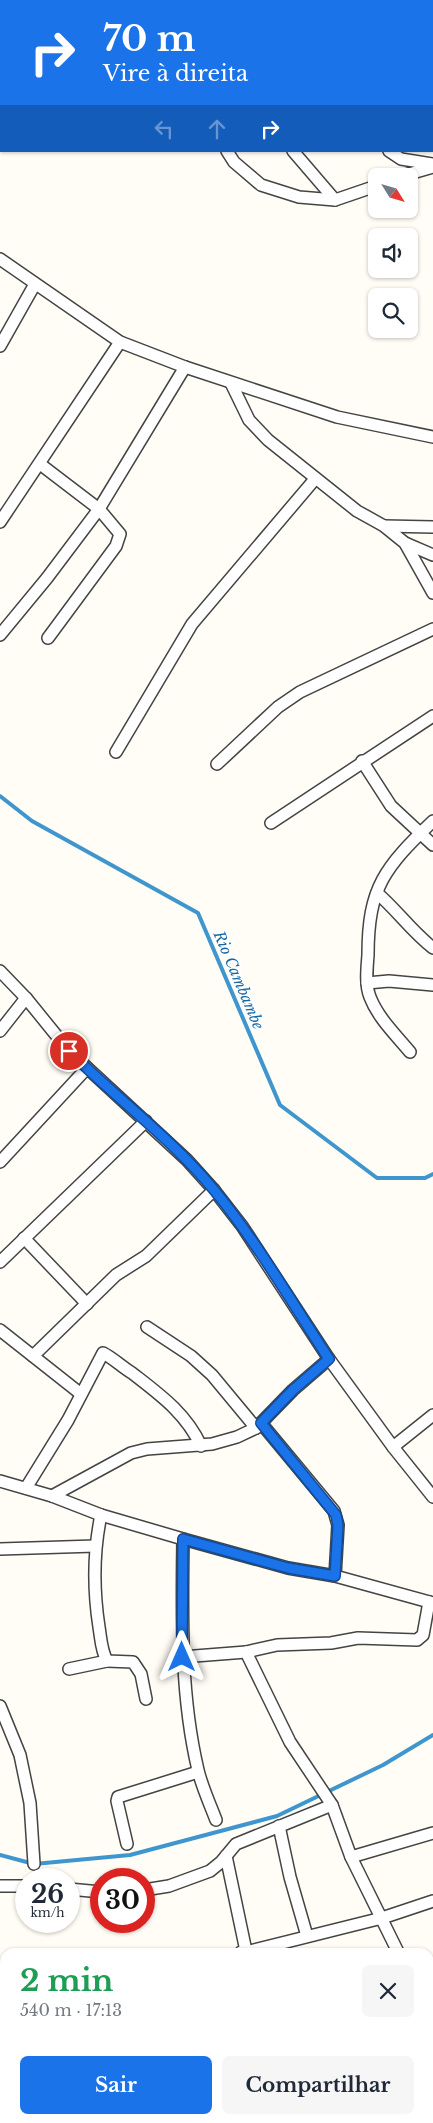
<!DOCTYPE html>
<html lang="pt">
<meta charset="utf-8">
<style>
:root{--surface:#fff;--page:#f6f6f7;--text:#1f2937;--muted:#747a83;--accent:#1a73e8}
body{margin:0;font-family:"Libre Baskerville",serif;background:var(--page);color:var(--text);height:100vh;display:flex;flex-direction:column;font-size:19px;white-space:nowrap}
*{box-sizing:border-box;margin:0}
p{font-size:16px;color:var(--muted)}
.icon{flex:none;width:28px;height:28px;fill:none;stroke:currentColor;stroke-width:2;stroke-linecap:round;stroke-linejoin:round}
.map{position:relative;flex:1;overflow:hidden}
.side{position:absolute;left:0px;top:1948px;width:434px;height:176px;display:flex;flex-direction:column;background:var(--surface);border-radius:15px 15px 0 0;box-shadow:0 1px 4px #0004}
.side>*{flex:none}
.top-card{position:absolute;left:0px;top:0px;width:434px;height:152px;box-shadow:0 1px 4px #0004;background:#1a73e8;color:#fff;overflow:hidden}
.needle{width:32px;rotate:127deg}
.buttons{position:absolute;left:368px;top:168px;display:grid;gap:10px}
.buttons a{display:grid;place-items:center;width:50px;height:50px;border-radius:8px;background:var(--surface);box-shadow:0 1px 4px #0004;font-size:25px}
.speed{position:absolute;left:15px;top:1868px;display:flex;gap:10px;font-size:25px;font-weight:700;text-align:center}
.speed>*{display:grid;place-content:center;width:65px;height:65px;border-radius:50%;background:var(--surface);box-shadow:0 1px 4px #0004;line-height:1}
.speed small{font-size:12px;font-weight:400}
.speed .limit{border:8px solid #d22;background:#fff;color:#111}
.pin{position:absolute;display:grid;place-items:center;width:42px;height:42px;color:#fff;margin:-21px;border:2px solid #fff;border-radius:50%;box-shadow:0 1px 5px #0007}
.me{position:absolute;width:55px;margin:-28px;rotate:0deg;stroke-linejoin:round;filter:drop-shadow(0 0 4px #0008)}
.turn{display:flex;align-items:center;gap:18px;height:105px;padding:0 20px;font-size:22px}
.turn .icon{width:65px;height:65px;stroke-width:2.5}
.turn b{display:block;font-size:35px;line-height:42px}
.lanes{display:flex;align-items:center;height:48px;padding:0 20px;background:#0003;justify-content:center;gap:25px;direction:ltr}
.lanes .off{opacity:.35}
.round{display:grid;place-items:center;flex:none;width:52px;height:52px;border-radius:8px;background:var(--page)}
.summary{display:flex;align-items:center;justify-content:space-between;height:85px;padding:0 20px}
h1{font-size:30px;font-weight:700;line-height:38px;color:#1e9e55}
.primary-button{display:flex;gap:10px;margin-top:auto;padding:10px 20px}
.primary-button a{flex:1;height:58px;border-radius:8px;background:var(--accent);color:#fff;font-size:20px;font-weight:700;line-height:58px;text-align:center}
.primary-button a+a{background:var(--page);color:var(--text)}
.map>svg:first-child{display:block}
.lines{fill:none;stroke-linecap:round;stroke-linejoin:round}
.stream{stroke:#3f96cf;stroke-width:4}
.minor-casing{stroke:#444;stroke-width:14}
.minor{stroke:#fff;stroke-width:11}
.route-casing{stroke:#114b97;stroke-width:12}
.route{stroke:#1a73e8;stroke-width:9}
.labels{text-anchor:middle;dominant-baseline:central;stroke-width:5;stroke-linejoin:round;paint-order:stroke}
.water-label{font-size:15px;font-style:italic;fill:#1768a6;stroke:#fff}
</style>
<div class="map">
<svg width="433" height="2123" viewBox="0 0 433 2123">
<rect width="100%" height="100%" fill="#fffdf5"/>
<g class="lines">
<g class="stream">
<path d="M 0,796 L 32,821 L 198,913 L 280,1105 L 377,1178 L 425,1178 L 433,1174"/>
<path d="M 0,1855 L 34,1864 L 130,1855 L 277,1816 L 383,1765 L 433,1735"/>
</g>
<defs>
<g id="minor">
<path d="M 170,0 L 170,1"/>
<path d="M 230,0 L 230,1"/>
<path d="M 310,0 L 311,1"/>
<path d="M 369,0 L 370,1"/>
<path d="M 74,1 L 75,0"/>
<path d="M 359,1 L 361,0"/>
<path d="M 432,57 L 433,57"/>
<path d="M 432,133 L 433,133"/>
<path d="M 227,151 L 234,162 L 261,185 L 299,197 L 335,200 L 376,186"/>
<path d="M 293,151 L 335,200"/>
<path d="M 389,151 L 401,159 L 433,164"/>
<path d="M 402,176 L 433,167"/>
<path d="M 0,259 L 120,342 L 185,367 L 337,417 L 433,437"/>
<path d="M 0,346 L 35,284"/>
<path d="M 231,383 L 249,420 L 268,440 L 357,511 L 384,526 L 405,543 L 433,593"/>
<path d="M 40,464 L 99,509 L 120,534 L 116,546 L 48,638"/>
<path d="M 0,522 L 120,342"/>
<path d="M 384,526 L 433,527"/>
<path d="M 405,543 L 433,555"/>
<path d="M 0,635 L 47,578 L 99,509 L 185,367"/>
<path d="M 116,752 L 192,624 L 315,479"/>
<path d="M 362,761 L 391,806 L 433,845"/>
<path d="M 217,764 L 278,707 L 300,692 L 433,629"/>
<path d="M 271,823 L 433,716"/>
<path d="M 377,893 C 397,910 411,931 433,948"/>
<path d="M 0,971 L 26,998 L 69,1051 L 187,1160 L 214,1190 L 242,1226 L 329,1359 L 393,1447 L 433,1497"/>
<path d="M 367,983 L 389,981 L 433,985"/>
<path d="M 0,1031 L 26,998"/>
<path d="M 410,1052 C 396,1035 378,1018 370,997 C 365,985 367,968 368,955 C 368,887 385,867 433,821"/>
<path d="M 0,1162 L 87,1068"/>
<path d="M 24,1238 L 87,1304"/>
<path d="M 0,1262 L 146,1121"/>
<path d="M 147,1327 L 191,1356 L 212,1375 L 256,1428"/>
<path d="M 0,1330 L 81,1394"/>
<path d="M 33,1356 L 116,1275 L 146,1256 L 214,1190"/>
<path d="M 261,1423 L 334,1511 L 338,1525 L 335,1576"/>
<path d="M 393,1447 L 433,1415"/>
<path d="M 0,1481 L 52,1496 L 101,1515 L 183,1539 L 288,1568 L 335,1576 L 433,1603"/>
<path d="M 26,1488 L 68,1420 L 103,1353 C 113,1358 122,1367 132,1373 C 159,1394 186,1413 201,1446"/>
<path d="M 52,1496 L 131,1453 L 147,1449 L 212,1444 L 237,1437 L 256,1428 L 293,1390 L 329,1359"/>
<path d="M 101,1515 C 93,1553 93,1588 99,1627 C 101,1639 101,1650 107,1661 L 133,1662 L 141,1674 L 146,1699"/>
<path d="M 183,1539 C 182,1616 180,1694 198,1770 C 202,1787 210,1804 216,1820"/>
<path d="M 0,1549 L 95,1546"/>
<path d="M 246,1652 L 290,1742 L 332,1805 L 351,1857 L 398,1952"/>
<path d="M 182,1657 L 246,1652 L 277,1645 L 331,1643 L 358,1638 L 417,1640 L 423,1635 L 429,1602"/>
<path d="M 69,1669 L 107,1661"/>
<path d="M 0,1706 L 20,1755 L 30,1803 L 34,1864"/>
<path d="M 279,1826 L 290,1877 L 307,1936"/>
<path d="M 127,1844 L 117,1801 L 118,1797 L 198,1772"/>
<path d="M 226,1856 L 246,1951 L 241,1952"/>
<path d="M 351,1857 L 433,1833"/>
<path d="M 0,1886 L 26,1886"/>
<path d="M 69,1889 L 101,1892"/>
<path d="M 144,1890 L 169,1886 L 210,1871 L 221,1862 L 236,1844 L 332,1805"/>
<path d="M 246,1952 L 382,1918 L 433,1901"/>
<path d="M 429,1995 L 433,1993"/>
<path d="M 0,2014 L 5,2012"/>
<path d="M 429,2022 L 433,2032"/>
<path d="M 0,2085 L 5,2084"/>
<path d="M 429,2097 L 433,2095"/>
<path d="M 98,2119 L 106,2123"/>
<path d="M 213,2123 L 216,2119"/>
<path d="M 378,2123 L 386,2119"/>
</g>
</defs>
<use href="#minor" class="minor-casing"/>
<use href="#minor" class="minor"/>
</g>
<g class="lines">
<defs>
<path id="route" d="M 69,1051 C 116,1098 171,1138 214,1190 C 257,1242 292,1303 329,1359 L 293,1390 L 261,1423 L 336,1515 L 338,1525 L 335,1576 L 288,1568 L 183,1539 L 182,1657"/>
</defs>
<use href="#route" class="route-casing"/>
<use href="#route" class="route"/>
</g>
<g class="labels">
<g class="water-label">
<text transform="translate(239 980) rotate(67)">Rio Cambambe</text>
</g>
</g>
</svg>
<div class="buttons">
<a><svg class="needle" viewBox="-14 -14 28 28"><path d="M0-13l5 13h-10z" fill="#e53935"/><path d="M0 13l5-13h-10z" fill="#747a83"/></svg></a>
<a><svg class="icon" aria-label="sound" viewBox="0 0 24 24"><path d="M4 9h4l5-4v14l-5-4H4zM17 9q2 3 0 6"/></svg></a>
<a><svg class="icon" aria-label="search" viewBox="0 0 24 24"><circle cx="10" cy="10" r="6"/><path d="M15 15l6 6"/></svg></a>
</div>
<div class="speed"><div>26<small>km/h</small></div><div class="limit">30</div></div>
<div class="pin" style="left:69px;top:1051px;background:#d93025"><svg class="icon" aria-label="arrive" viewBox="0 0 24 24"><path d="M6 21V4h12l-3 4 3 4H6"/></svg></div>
<svg class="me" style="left:182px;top:1657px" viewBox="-20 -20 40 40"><path d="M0-17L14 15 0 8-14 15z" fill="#1a73e8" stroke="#fff" stroke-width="4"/></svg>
<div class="top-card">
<div class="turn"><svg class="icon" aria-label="right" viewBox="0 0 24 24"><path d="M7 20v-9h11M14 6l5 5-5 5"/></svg><div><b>70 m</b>Vire à direita</div></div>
<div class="lanes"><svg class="icon off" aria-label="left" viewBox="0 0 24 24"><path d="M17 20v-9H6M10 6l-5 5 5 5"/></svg><svg class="icon off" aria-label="ahead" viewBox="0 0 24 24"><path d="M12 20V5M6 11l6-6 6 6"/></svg><svg class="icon" aria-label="right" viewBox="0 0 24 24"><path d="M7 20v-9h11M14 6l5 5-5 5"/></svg></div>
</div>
<section class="side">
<div class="summary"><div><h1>2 min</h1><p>540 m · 17:13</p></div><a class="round"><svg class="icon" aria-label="close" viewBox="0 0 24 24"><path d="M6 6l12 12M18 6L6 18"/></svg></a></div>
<div class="primary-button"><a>Sair</a><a>Compartilhar</a></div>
</section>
</div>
